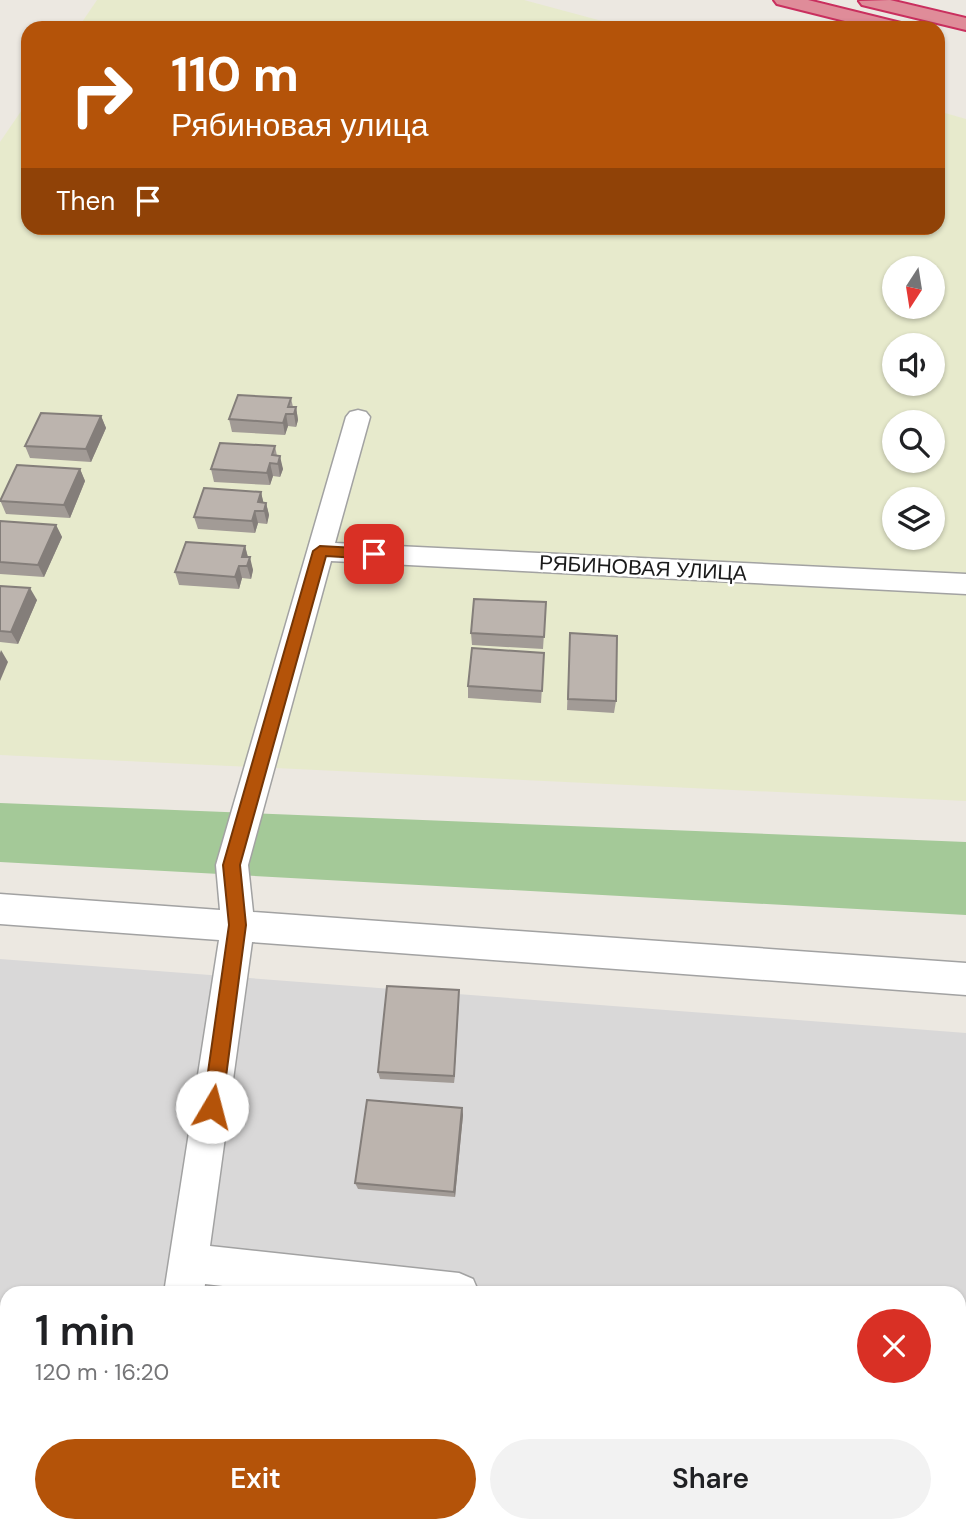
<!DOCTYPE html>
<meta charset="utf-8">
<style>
:root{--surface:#fff;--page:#f2f2f2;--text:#202124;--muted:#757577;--accent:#b45309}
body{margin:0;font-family:"DM Sans",sans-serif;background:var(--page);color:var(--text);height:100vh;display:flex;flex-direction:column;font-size:26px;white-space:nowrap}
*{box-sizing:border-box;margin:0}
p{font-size:23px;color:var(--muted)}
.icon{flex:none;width:38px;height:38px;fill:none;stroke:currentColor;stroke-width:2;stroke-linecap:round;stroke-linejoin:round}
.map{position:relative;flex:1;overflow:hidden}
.side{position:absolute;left:0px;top:1286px;width:966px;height:247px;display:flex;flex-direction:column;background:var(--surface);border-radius:21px 21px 0 0;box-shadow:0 2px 5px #0004}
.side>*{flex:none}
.top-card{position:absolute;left:21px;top:21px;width:924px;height:214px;border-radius:21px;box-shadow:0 2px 5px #0004;background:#b45309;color:#fff;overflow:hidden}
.needle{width:46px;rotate:192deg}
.fabs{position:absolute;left:882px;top:256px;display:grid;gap:14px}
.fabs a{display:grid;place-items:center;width:63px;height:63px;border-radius:50%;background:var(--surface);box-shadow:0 2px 5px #0004;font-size:35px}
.pin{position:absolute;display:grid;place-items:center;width:60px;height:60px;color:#fff;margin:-30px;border-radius:14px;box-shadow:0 4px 10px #0006}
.me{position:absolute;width:77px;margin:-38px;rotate:8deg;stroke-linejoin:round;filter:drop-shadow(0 0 5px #0008)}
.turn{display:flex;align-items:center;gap:24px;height:147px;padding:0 35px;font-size:32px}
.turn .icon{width:91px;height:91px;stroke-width:2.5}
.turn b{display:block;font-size:49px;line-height:60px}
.then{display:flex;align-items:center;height:66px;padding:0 35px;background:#0003;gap:14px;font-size:26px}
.round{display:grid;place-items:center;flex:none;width:74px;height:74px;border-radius:37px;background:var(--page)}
.head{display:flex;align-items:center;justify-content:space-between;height:119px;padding:0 35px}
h1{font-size:42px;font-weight:600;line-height:52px}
.cta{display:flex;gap:14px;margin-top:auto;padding:14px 35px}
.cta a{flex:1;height:80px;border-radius:42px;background:var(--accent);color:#fff;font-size:28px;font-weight:600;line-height:80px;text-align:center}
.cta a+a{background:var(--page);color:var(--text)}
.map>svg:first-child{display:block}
.residential{fill:#d9d8d8;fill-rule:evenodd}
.farmland{fill:#e7eacc;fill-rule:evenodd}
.forest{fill:#a4c998}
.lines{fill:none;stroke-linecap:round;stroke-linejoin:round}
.minor-casing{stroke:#a2a2a2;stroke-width:3}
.motorway-casing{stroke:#c92f5e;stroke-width:4}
.minor{fill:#fff;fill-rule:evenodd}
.motorway{fill:#df8c99;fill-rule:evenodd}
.wall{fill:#a29b96}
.shaded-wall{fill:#847e7a}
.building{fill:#bcb4ae;stroke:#847e7a;stroke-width:2}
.route{fill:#b45309;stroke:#753606;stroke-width:2}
.labels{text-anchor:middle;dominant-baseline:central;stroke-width:5;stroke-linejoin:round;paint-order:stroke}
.street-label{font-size:21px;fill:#1b1b1b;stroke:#fff}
</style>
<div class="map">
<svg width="966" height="1532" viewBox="0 0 966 1532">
<rect width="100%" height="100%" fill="#ece8e1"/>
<path class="residential" d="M 0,959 L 966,1033 L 966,1532 L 0,1532 ZM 7,1293 L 959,1293 L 959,1526 L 7,1526 Z"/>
<g class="farmland">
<path d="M 97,0 L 524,0 L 628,28 L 78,28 Z"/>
<path d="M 28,101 L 28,228 L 938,228 L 938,111 L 966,119 L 966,801 L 0,755 L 0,142 ZM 894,268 L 933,268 L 933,306 L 894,306 ZM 894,345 L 933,345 L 933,383 L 894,383 ZM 894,422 L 933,422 L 933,460 L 894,460 ZM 894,499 L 933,499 L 933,537 L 894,537 Z"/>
</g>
<path class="forest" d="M 0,803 L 966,842 L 966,915 L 0,862 Z"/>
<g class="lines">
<defs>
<g id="minor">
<path d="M 358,410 L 366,412 L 370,417 L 335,543 L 966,574 L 966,594 L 331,561 L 248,865 L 253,912 L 966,963 L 966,995 L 252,942 L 210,1246 L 459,1273 L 473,1279 L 479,1293 L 285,1293 L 205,1284 L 204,1293 L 164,1293 L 219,940 L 0,924 L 0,894 L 220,910 L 216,865 L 346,417 L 350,412 Z"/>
<rect x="959" y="1330" width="7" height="40"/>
<path d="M 114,1526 L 158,1526 L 156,1532 L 112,1532 Z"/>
</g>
<g id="motorway">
<path d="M 774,0 L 808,0 L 905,24 L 908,28 L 873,28 L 777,4 Z"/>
<path d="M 890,0 L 966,18 L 966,30 L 862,5 L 859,1 Z"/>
</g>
</defs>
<use href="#minor" class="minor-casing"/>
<use href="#motorway" class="motorway-casing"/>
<use href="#minor" class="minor"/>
<use href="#motorway" class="motorway"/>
</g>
<g class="wall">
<path d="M 291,398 L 293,407 L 296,407 L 298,420 L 296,427 L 288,426 L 285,435 L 232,432 L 229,419 Z"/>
<path d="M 101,416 L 106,428 L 91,462 L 30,458 L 25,446 Z"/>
<path d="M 275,446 L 277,456 L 283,469 L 280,477 L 273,476 L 270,485 L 214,482 L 211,469 Z"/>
<path d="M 80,469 L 85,481 L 70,518 L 6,514 L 0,500 Z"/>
<path d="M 261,492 L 263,502 L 266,503 L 269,515 L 267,524 L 258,523 L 255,533 L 198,529 L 194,517 Z"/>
<path d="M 0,521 L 56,525 L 62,537 L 44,577 L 0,574 Z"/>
<path d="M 245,546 L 248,557 L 253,570 L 251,579 L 242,578 L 239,589 L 179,585 L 175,572 Z"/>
<path d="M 0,586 L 37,600 L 18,644 L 0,642 Z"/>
<path d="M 546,602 L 543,649 L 472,645 L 471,633 Z"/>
<path d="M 570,633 L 616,701 L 614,713 L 567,710 Z"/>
<path d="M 544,653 L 541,703 L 468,698 L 468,686 Z"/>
<path d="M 459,990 L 454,1083 L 380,1079 L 378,1072 Z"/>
<path d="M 462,1108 L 463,1115 L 455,1197 L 358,1189 L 355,1183 Z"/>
</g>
<g class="shaded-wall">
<path d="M 296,407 L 298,420 L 296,427 L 294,414 Z"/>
<path d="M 286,414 L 288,426 L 285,435 L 283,423 Z"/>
<path d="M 101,416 L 106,428 L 91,462 L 86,449 Z"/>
<path d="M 280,456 L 283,469 L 280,477 L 278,464 Z"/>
<path d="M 270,463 L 273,476 L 270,485 L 267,473 Z"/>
<path d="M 80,469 L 85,481 L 70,518 L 64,505 Z"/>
<path d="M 261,492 L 264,505 L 258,502 Z"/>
<path d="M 266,503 L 269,515 L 267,524 L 264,511 Z"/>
<path d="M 255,511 L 258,523 L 255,533 L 252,521 Z"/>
<path d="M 56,525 L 62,537 L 44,577 L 38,565 Z"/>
<path d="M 245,546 L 248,558 L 242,557 Z"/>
<path d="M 250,557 L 253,570 L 251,579 L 247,566 Z"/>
<path d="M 239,566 L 242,578 L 239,589 L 235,577 Z"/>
<path d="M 30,588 L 37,600 L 18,644 L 11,632 Z"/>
<path d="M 1,650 L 8,662 L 0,681 L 0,653 Z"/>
<path d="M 459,990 L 459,999 L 454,1083 L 454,1076 Z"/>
<path d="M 462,1108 L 463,1115 L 455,1197 L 454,1192 Z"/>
</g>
<g class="building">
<path d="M 238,395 L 291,398 L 288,407 L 296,407 L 294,414 L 286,414 L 283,423 L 229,419 Z"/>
<path d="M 41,413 L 101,416 L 86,449 L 25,446 Z"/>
<path d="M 220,443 L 275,446 L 272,455 L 280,456 L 278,464 L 270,463 L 267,473 L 211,469 Z"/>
<path d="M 17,465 L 80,469 L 64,505 L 0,501 Z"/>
<path d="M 204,488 L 261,492 L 258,502 L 266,503 L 264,511 L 255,511 L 252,521 L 194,517 Z"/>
<path d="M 0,521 L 56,525 L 38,565 L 0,562 Z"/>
<path d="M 186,542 L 245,546 L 242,557 L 250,557 L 247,566 L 239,566 L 235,577 L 175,572 Z"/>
<path d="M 0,586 L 30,588 L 11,632 L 0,631 Z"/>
<path d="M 474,599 L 546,602 L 544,637 L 471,633 Z"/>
<path d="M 570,633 L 617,636 L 616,701 L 568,699 Z"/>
<path d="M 472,648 L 544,653 L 542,691 L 468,686 Z"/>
<path d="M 387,986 L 459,990 L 454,1076 L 378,1072 Z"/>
<path d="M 367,1100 L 462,1108 L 454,1192 L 355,1183 Z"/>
</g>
<path class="route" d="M 320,546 L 374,549 L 381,554 L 374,559 L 326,556 L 240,865 L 246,925 L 222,1107 L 219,1114 L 212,1117 L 205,1114 L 203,1107 L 229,925 L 223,865 L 313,551 Z"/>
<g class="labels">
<g class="street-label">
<text transform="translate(643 568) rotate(3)">РЯБИНОВАЯ УЛИЦА</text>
</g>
</g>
</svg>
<div class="fabs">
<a><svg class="needle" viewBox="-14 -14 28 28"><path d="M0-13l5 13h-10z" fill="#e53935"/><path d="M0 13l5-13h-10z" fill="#757577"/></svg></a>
<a><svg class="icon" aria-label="sound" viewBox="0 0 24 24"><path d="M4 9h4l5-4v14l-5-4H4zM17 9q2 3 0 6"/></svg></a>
<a><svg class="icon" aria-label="search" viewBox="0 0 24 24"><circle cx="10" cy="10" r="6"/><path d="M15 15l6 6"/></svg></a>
<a><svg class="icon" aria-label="layers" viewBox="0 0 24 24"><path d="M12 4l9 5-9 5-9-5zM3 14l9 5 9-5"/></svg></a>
</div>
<div class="pin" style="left:374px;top:554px;background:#d93025"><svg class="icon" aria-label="arrive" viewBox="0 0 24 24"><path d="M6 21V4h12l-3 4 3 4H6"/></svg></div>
<svg class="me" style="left:212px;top:1107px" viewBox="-20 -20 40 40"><circle r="19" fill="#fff"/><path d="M0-13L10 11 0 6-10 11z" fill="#b45309"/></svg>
<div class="top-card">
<div class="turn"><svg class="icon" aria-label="right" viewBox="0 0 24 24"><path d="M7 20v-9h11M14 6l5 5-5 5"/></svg><div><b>110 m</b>Рябиновая улица</div></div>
<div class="then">Then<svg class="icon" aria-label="arrive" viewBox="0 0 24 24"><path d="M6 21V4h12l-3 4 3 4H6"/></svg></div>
</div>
<section class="side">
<div class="head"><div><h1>1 min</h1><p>120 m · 16:20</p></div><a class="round" style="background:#d93025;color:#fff"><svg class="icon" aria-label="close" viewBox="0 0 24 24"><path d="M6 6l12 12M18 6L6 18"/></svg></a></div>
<div class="cta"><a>Exit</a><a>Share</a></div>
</section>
</div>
